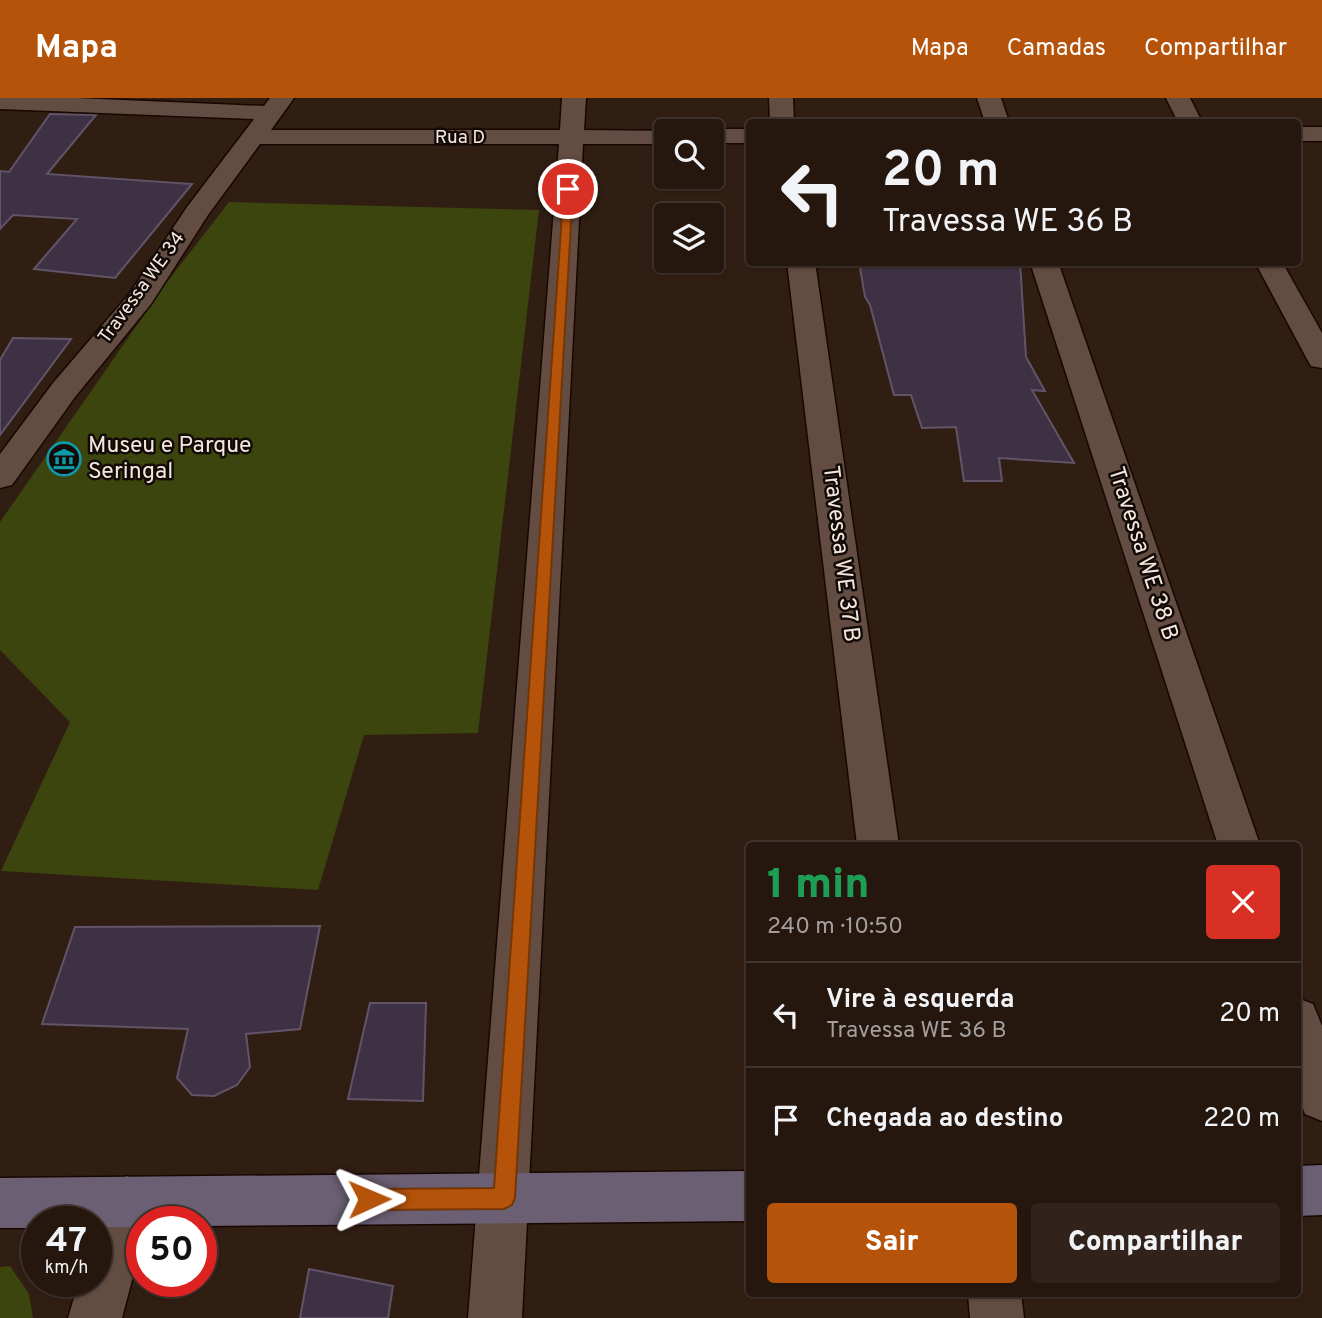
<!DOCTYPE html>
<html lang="pt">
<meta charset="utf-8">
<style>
:root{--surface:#25160e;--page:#31231c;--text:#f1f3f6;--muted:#a39f9e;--line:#42352e;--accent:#b45309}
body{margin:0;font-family:Overpass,sans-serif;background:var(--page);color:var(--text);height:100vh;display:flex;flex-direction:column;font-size:26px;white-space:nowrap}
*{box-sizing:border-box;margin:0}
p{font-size:23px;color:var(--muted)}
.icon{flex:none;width:38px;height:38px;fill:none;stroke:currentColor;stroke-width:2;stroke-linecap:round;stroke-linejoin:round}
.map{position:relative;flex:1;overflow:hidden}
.details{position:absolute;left:746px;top:744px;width:555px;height:455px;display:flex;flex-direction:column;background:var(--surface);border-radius:7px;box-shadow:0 2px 5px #0004,0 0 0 2px var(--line)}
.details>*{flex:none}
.hud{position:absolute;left:746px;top:21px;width:555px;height:147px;border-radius:7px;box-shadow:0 2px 5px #0004,0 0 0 2px var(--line);background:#25160e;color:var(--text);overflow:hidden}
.fabs{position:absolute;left:654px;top:21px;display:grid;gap:14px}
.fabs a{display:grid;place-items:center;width:70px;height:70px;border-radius:7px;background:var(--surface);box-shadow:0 2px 5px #0004,0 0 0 2px var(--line);font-size:35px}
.speed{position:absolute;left:21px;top:1108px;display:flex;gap:14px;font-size:35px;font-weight:700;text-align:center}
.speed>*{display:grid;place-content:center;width:91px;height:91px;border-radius:50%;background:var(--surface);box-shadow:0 2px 5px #0004,0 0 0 2px var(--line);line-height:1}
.speed small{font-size:18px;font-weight:400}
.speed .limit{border:10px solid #d22;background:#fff;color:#111}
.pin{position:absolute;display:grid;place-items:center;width:60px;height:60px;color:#fff;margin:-30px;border:4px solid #fff;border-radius:50%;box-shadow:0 2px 7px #0007}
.me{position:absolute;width:77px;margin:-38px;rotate:89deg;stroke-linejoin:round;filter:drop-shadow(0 0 5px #0008)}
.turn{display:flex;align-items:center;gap:24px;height:147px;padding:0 21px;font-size:32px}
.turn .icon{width:91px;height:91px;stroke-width:2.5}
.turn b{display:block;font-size:49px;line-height:60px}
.round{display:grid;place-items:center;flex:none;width:74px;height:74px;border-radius:7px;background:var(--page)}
.overview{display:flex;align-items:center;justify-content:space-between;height:119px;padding:0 21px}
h1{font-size:42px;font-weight:800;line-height:52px;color:#1e9e55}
.button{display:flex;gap:14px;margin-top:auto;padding:14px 21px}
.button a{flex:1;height:80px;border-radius:7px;background:var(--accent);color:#fff;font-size:28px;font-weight:800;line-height:80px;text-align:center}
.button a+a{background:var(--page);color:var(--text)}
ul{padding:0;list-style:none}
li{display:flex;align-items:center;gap:21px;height:105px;padding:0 21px;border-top:2px solid var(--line)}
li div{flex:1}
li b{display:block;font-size:26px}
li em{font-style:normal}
header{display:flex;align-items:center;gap:42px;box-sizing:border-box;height:98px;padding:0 35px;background:var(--accent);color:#fff}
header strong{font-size:33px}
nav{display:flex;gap:38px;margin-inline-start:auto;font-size:24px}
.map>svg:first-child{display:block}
.green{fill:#3c450d}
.building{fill:#3e3143;stroke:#625468;stroke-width:2}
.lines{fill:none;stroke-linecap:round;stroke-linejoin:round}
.street-casing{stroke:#180701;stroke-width:3}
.secondary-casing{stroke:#180701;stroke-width:3}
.street{fill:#634d42;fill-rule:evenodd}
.secondary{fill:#6a5f73;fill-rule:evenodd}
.route{fill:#b45309;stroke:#753606;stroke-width:2}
.labels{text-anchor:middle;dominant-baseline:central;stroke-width:5;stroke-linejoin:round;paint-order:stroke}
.far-street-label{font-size:19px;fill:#f4e6df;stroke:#120a06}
.poi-label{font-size:23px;fill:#f4e6df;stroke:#120a06;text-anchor:start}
.street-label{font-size:23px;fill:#f4e6df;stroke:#120a06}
</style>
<header>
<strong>Mapa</strong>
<nav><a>Mapa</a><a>Camadas</a><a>Compartilhar</a></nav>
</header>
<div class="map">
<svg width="1322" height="1220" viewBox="0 0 1322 1220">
<rect width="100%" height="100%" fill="#311e13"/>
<g class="green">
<path d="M 229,104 L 539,112 L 478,635 L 364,637 L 318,792 L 1,773 L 70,624 L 0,552 L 0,424 L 167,184 Z"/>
<path d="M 10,1168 L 29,1196 L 33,1220 L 0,1220 L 0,1169 Z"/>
</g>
<g class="building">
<path d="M 50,16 L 96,17 L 47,76 L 192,86 L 115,180 L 34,171 L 77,121 L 13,117 L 0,131 L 0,73 L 9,74 Z"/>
<path d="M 859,164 L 1020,164 L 1026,259 L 1045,293 L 1032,292 L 1074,365 L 999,360 L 1002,383 L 964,383 L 956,329 L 922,330 L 911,297 L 894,297 L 870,207 L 865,199 Z"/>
<path d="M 13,240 L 71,241 L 0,337 L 0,262 Z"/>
<path d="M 320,828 L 300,931 L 246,936 L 250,969 L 237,987 L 214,998 L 192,997 L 177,980 L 188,931 L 42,926 L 75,829 Z"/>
<path d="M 370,905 L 426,905 L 423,1003 L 348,1001 Z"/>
<path d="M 309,1171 L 393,1188 L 388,1220 L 300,1220 Z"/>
</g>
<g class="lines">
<defs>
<g id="street">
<path d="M 0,0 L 76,0 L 264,8 L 270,0 L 294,0 L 271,32 L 560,32 L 562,0 L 586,0 L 584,32 L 673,33 L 667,33 L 667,46 L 583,46 L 522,1220 L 468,1220 L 559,46 L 260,46 L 208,117 L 151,206 L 75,299 L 12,387 L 0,390 L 0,356 L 53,285 L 130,195 L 187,109 L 254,21 L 0,11 Z"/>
<path d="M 769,0 L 793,0 L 794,24 L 770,24 Z"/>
<path d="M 977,0 L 1001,0 L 1009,24 L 985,24 Z"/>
<path d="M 1166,0 L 1190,0 L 1202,24 L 1178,24 Z"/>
<rect x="1297" y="29" width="25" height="14"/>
<path d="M 712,31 L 749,31 L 749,45 L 712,45 L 712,33 L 703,33 Z"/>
<path d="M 787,164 L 815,164 L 899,747 L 857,747 Z"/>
<path d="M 1030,164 L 1058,164 L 1260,747 L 1218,747 Z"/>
<path d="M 1255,164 L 1282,164 L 1322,235 L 1322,270 L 1311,268 L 1307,261 Z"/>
<path d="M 1297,900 L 1313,906 L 1322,928 L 1322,1023 L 1305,1016 L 1297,995 Z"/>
<path d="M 127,1078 L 145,1085 L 152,1103 L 147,1124 L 142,1124 L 142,1144 L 122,1220 L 68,1220 L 79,1183 L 96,1183 C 96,1143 93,1123 109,1085 Z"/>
<path d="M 968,1195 L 1021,1195 L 1024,1220 L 970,1220 Z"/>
</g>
<g id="secondary">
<path d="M 1322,1067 L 1322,1117 L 1297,1118 L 1297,1068 Z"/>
<path d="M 749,1073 L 749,1123 L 201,1128 L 201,1124 L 142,1124 L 142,1129 L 96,1129 L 96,1124 L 37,1124 L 37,1130 L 0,1130 L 0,1080 Z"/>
</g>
</defs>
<use href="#street" class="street-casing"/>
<use href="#secondary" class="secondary-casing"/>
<use href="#street" class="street"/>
<use href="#secondary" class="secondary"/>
</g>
<path class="route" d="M 564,88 L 573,91 L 515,1100 L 512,1107 L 504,1111 L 369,1112 L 362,1109 L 359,1101 L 362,1094 L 369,1091 L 494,1090 Z"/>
<defs>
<symbol id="museum-ring" viewBox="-11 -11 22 22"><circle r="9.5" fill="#120a06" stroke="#0f9aa8" stroke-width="1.5"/><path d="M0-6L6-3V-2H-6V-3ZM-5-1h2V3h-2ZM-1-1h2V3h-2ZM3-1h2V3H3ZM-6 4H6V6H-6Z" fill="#0f9aa8"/></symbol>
</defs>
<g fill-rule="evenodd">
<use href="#museum-ring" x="45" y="342" width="38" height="38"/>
</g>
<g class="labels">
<g class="far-street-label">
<text x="460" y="40">Rua D</text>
<text transform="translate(142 190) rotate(-54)">Travessa WE 34</text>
</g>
<g class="poi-label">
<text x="88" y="348">Museu e Parque<tspan x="88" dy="26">Seringal</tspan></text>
</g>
<g class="street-label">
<text transform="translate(840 456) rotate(83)">Travessa WE 37 B</text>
<text transform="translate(1142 456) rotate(72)">Travessa WE 38 B</text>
</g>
</g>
</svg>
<div class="fabs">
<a><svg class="icon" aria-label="search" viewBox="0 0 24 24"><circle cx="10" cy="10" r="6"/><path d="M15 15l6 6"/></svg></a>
<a><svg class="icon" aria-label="layers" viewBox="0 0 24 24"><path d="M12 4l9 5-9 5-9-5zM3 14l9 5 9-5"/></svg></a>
</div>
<div class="speed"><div>47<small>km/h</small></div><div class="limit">50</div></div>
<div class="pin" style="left:568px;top:91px;background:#d93025"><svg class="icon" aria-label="arrive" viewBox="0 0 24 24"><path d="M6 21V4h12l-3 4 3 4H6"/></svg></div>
<svg class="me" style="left:369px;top:1101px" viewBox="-20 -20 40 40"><path d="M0-17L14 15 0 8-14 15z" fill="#b45309" stroke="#fff" stroke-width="4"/></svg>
<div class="hud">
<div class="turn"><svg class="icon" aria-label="left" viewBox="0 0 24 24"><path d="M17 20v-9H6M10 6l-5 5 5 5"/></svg><div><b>20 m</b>Travessa WE 36 B</div></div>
</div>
<section class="details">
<div class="overview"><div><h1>1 min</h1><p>240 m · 10:50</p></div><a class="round" style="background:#d93025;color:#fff"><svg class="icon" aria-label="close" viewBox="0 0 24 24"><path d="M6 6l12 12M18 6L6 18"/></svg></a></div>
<ul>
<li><svg class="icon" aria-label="left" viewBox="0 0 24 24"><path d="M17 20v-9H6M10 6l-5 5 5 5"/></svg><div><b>Vire à esquerda</b><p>Travessa WE 36 B</p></div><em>20 m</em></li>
<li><svg class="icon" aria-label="arrive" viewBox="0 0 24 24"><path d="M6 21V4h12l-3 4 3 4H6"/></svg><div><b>Chegada ao destino</b></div><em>220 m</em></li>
</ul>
<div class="button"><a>Sair</a><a>Compartilhar</a></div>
</section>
</div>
